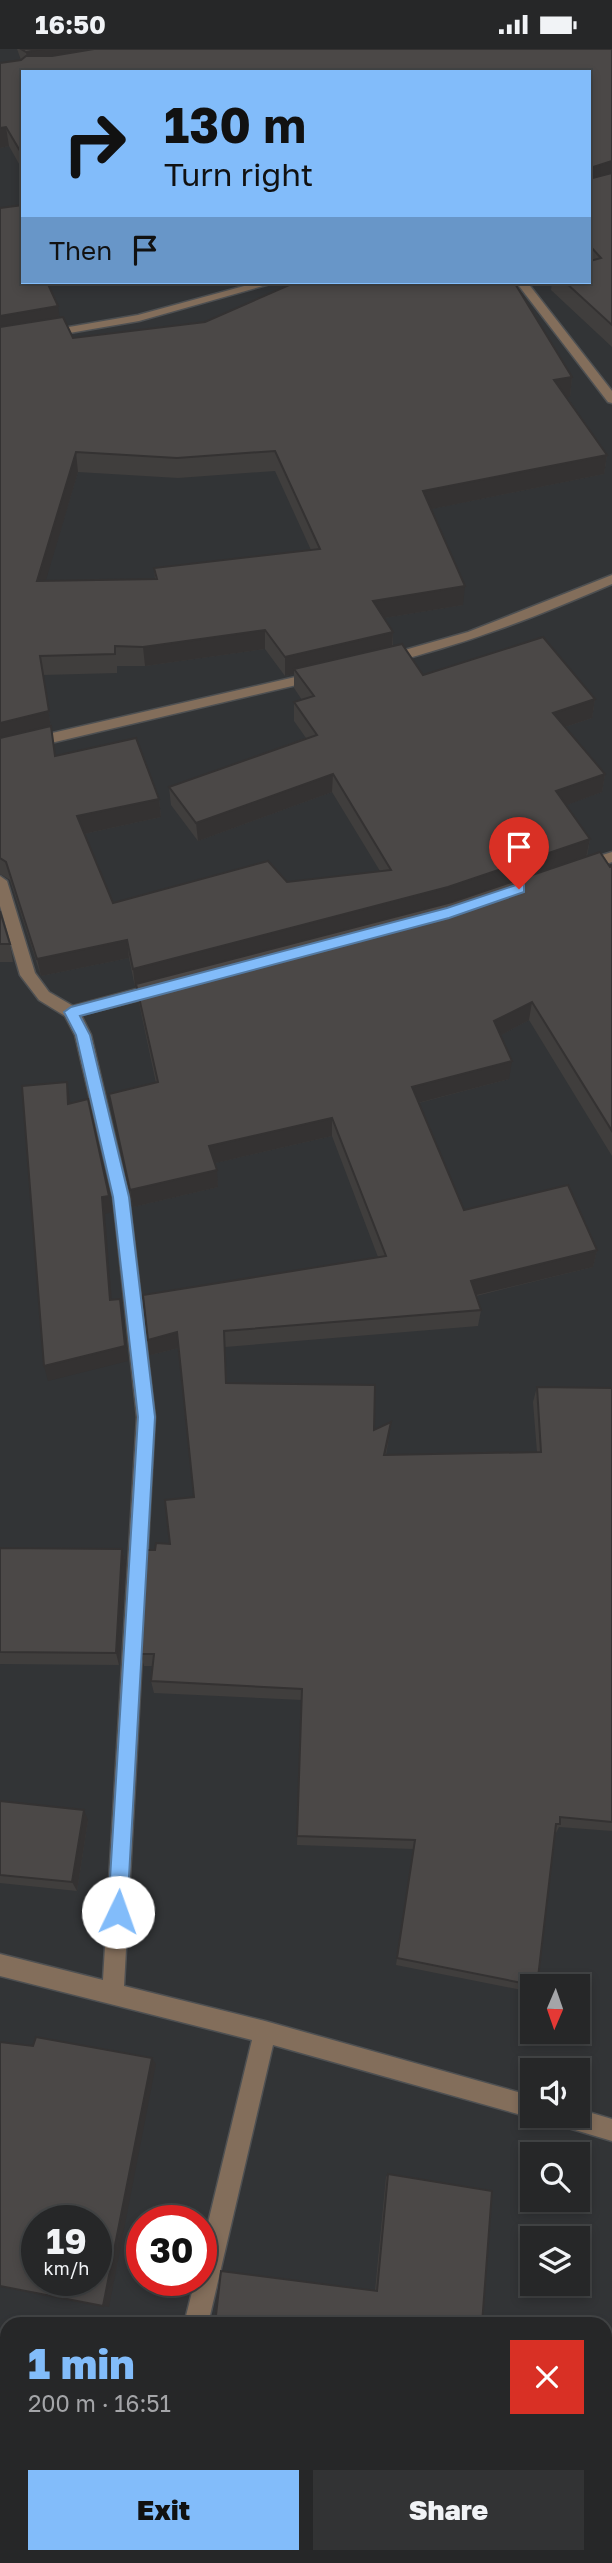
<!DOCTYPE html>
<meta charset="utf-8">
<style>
:root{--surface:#262728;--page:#323334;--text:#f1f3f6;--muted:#a4a5a8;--line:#424445;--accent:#82bcfa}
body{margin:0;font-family:"Golos Text",sans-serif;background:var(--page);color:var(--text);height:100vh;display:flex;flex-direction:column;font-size:26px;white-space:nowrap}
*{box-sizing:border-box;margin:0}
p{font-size:23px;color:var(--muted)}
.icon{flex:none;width:38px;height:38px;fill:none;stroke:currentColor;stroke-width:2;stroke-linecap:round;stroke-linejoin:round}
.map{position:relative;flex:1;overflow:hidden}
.drawer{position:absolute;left:0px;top:2268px;width:612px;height:247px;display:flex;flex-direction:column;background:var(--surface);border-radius:21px 21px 0 0;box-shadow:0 4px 10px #0003,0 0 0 2px var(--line)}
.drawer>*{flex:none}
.top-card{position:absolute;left:21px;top:21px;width:570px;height:214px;border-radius:0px;box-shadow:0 4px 10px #0003,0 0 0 2px var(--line);background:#82bcfa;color:#111;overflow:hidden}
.needle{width:46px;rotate:182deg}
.controls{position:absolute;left:520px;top:1925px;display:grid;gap:14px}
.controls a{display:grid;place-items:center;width:70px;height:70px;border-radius:0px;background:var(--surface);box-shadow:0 4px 10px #0003,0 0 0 2px var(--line);font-size:35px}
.speed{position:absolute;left:21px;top:2156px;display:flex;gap:14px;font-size:35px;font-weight:700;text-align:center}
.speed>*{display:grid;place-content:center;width:91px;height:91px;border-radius:50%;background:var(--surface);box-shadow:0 4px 10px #0003,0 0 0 2px var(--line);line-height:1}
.speed small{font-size:18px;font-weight:400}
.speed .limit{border:10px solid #d22;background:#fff;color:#111}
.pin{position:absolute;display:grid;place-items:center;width:60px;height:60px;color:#fff;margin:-72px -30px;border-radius:50% 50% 50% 0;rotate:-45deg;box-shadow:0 0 7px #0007}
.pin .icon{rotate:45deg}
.me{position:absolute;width:77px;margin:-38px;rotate:3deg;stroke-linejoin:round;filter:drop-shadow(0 0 5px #0008)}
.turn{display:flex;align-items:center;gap:24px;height:147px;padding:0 28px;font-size:32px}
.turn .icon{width:91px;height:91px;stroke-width:2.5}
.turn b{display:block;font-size:49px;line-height:60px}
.then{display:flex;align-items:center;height:66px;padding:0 28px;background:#0003;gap:14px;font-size:26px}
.round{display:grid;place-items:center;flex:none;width:74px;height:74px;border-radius:0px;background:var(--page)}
.overview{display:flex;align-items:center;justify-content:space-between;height:119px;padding:0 28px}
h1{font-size:42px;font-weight:800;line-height:52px;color:var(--accent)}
.primary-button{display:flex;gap:14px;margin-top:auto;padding:14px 28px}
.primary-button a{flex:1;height:80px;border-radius:0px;background:var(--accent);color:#111;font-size:28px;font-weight:800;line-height:80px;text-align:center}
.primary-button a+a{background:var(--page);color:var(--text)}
.status{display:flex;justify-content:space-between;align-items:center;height:49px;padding:0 35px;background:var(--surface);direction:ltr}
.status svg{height:19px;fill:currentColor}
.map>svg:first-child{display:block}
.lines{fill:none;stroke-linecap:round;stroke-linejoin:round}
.minor-casing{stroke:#4e5052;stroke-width:3}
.minor{fill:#836e5b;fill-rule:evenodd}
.wall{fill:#403e3d;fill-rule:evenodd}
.shaded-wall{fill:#343232}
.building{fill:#4b4847;stroke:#343232;stroke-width:2;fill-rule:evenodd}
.route{fill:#82bcfa;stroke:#547aa2;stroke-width:2}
</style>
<div class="status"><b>16:50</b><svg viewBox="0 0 49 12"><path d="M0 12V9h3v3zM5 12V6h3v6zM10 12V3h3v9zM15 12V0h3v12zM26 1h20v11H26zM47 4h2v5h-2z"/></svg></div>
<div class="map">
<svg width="612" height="2514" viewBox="0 0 612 2514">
<rect width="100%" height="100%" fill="#323436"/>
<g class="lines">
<defs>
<g id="minor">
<path d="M 259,233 L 277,233 L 139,272 L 0,296 L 0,290 L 138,266 Z"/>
<path d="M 516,233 L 527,233 L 612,342 L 612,354 L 608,353 Z"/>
<path d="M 612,526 L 612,535 C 538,567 464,596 385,615 L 378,611 L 380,608 L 468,583 Z"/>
<path d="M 317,623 L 322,624 L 322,630 L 0,706 L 0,696 Z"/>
<path d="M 612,803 L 612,813 L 582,823 L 575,818 L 577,814 Z"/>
<path d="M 0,827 L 7,832 L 35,924 L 49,943 L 73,957 L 159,934 L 167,940 L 159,946 L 81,966 L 91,986 L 129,1148 L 155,1368 L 124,1937 L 265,1972 L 532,2047 L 532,2067 L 538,2067 L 532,2069 L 273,1996 L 208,2275 L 184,2275 L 195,2231 L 201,2231 L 201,2203 L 252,1991 L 0,1927 L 0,1905 L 103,1931 L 137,1368 L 113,1148 L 75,986 L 65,967 L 39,951 L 20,926 L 0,857 Z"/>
<path d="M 578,2060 L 612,2070 L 612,2092 L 555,2075 L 552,2067 L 578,2067 Z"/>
<path d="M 87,2508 L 114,2508 L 111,2514 L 84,2514 Z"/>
</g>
</defs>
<use href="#minor" class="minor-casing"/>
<use href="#minor" class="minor"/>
</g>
<g class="wall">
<path d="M 17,0 L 612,0 L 612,298 L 551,241 L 552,233 L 590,233 L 590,23 L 23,23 L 23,122 L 9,97 L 0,99 L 0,14 L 21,11 Z"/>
<path d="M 0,159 L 23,233 L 60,269 L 73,289 L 572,328 L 570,348 L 567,348 L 607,406 L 604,425 L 431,460 L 463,556 L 384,569 L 393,583 L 393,597 L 423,626 L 595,650 L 592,669 L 565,678 L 605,725 L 602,743 L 566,756 L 590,790 L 587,807 L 610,818 L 612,817 L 612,1107 L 529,971 L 501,986 L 509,1030 L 419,1054 L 464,1161 L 597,1201 L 593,1218 L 476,1247 L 481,1261 L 478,1277 L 225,1298 L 227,1334 L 374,1381 L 389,1388 L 386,1406 L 537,1403 L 533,1353 L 537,1338 L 612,1339 L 612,1782 L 559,1778 L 556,1784 L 554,1784 L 537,1937 L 532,1937 L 532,1943 L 396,1916 L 413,1800 L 297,1796 L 302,1651 L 154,1644 L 151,1632 L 153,1617 L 144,1617 L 141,1605 L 155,1501 L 170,1495 L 194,1448 L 179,1299 L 150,1306 L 378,1208 L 332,1087 L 215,1114 L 218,1138 L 133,1158 L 109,1045 L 156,1034 L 139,954 L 137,938 L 135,938 L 129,909 L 41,927 L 10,831 L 0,825 ZM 275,422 L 311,501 L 154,519 L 155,530 L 45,532 L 78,423 L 178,429 ZM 265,600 L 285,627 L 294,625 L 294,639 L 302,651 L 294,653 L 294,672 L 306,689 L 169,738 L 171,756 L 198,792 L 332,743 L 380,822 L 113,854 L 84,785 L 161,768 L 159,750 L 55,707 L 43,626 L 117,624 L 117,617 L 145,617 Z"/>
<path d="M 0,862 L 10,895 L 13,913 L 0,913 Z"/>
<path d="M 0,1499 L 122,1500 L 126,1514 L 119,1616 L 0,1615 Z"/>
<path d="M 0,1752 L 88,1771 L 77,1842 L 0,1834 Z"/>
<path d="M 388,2125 L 482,2275 L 375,2242 L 386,2128 Z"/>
<path d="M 0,2342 L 7,2343 L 7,2381 L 0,2413 Z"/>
<path d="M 0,2434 L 7,2434 L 7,2500 L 0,2499 Z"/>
</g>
<g class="shaded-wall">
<path d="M 42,0 L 148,0 L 28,21 L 26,3 Z"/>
<path d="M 6,78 L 9,97 L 0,99 L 0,79 Z"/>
<path d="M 612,112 L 612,126 L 590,137 L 590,119 Z"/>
<path d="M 58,257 L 61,277 L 0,287 L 0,267 Z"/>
<path d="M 572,328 L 570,348 L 552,351 L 554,331 Z"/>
<path d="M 76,403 L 78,423 L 40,551 L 37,532 Z"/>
<path d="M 607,406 L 604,425 L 422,462 L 423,442 Z"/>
<path d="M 465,537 L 463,556 L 372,571 L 373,552 Z"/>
<path d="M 265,581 L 265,600 L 145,617 L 143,598 Z"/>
<path d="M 393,583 L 392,602 L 294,620 L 294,625 L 285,627 L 285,608 Z"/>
<path d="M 40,607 L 58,725 L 0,693 L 0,674 Z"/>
<path d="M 595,650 L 592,669 L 550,683 L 553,664 Z"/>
<path d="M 333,725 L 332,743 L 198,792 L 196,774 Z"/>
<path d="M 605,725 L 602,743 L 553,761 L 556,742 Z"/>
<path d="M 159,750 L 161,768 L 79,786 L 77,767 Z"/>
<path d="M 590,790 L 586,809 L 446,856 L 135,938 L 133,920 Z"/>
<path d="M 127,891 L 129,909 L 41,927 L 37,910 Z"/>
<path d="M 532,953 L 529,971 L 492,991 L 494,972 Z"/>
<path d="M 512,1012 L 509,1030 L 410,1056 L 412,1038 Z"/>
<path d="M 67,1033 L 70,1051 L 71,1072 L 68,1055 Z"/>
<path d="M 332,1069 L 332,1087 L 211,1115 L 209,1097 Z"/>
<path d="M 217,1121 L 218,1138 L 133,1158 L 130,1141 Z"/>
<path d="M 109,1147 L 112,1163 L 105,1165 L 113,1267 L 110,1251 L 102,1148 Z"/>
<path d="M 597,1201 L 593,1218 L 468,1248 L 471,1232 Z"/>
<path d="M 120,1250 L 128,1312 L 48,1332 L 44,1317 Z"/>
<path d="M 177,1283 L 179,1299 L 150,1306 L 148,1291 Z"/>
<path d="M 391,1373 L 389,1388 L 382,1420 L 384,1406 Z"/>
<path d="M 122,1500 L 126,1514 L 119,1616 L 116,1604 Z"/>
<path d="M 84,1761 L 88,1771 L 77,1842 L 72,1833 Z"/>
<path d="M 152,2009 L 156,2015 L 109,2258 L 103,2257 Z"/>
<path d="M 7,2357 L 7,2381 L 0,2413 L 0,2388 Z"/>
</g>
<g class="building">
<path d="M 21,0 L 42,0 L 26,3 Z"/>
<path d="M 94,0 L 612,0 L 612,112 L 590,119 L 590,126 L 593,129 L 612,124 L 612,276 L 565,233 L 590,233 L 590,212 L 601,209 L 590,197 L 590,23 L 23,23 L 23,107 L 6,78 L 0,79 L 0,14 L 21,11 L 26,7 L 52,7 Z"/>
<path d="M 23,156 L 23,233 L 47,233 L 58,257 L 0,267 L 0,159 Z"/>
<path d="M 296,233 L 514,233 L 572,328 L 554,331 L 607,406 L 423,442 L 465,537 L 373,552 L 393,583 L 285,608 L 265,581 L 143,598 L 115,597 L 115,605 L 40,607 L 49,662 L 0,674 L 0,278 L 63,268 L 73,289 L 205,273 ZM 275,402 L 320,500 L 154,519 L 157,530 L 37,532 L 76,403 L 177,409 Z"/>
<path d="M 543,588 L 595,650 L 553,664 L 605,725 L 556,742 L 590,790 L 448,838 L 133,920 L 127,891 L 37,910 L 6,813 L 0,809 L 0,689 L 51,677 L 55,707 L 136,689 L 159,750 L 77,767 L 113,854 L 268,812 L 287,833 L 391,821 L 333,725 L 196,774 L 169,738 L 317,686 L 294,653 L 314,647 L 294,620 L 402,595 L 423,626 Z"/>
<path d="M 600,803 L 610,818 L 612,817 L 612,1082 L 532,953 L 494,972 L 512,1012 L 412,1038 L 464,1161 L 568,1136 L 597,1201 L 471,1232 L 481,1261 L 224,1282 L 226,1334 L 375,1336 L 374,1381 L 391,1373 L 384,1406 L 541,1403 L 537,1338 L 612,1339 L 612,1773 L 560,1768 L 560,1775 L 556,1775 L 537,1937 L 397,1909 L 415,1791 L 297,1787 L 302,1640 L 151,1632 L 154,1605 L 141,1605 L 147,1501 L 155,1501 L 156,1494 L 170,1495 L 165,1451 L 194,1448 L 177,1283 L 148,1291 L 143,1246 L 386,1207 L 332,1069 L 209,1097 L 217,1121 L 130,1141 L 109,1045 L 158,1033 L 136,935 L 452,853 Z"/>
<path d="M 0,862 L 10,895 L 0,895 Z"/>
<path d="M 67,1033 L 68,1055 L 88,1050 L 109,1147 L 102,1148 L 110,1251 L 120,1250 L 125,1297 L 44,1317 L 22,1037 Z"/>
<path d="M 0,1499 L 122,1500 L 116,1604 L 0,1603 Z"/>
<path d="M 0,1752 L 84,1761 L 72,1833 L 0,1826 Z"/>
<path d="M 36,1988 L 152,2009 L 103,2257 L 0,2237 L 0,1993 L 33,1997 ZM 37,2172 L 96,2172 L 96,2231 L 37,2231 Z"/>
<path d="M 388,2125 L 492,2142 L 482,2275 L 215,2275 L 221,2222 L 377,2242 Z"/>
<path d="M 606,2302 L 612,2303 L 612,2351 L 606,2350 Z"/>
<path d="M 0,2345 L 7,2346 L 7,2357 L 0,2388 Z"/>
<path d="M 0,2438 L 7,2438 L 7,2500 L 0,2499 Z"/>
<rect x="145" y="2508" width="164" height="6"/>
</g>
<path class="route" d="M 519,835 L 524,836 L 524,843 L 449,869 L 80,967 L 90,986 L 129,1148 L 155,1368 L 127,1863 L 124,1869 L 118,1872 L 111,1869 L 108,1863 L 138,1368 L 113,1148 L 76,986 L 64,963 L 71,958 L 447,859 Z"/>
</svg>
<div class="controls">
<a><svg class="needle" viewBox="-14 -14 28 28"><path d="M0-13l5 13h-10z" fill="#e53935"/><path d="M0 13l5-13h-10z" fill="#a4a5a8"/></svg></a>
<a><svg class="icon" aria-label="sound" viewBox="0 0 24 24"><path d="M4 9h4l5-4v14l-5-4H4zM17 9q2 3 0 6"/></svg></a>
<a><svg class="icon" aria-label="search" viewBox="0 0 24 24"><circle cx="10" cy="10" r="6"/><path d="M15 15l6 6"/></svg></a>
<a><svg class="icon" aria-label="layers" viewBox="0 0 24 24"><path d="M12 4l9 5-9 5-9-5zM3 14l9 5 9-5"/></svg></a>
</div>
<div class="speed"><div>19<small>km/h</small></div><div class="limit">30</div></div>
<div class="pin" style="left:519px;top:840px;background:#d93025"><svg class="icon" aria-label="arrive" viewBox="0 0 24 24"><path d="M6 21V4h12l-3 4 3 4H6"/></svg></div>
<svg class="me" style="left:118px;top:1863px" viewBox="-20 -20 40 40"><circle r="19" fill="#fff"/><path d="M0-13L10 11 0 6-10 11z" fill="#82bcfa"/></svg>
<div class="top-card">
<div class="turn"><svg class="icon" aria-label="right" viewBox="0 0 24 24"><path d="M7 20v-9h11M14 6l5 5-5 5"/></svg><div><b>130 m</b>Turn right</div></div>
<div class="then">Then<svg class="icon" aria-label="arrive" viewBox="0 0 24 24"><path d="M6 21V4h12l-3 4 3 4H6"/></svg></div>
</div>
<section class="drawer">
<div class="overview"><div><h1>1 min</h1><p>200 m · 16:51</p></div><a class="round" style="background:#d93025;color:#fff"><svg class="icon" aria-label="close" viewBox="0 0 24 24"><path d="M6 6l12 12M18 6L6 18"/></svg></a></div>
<div class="primary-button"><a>Exit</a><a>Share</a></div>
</section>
</div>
